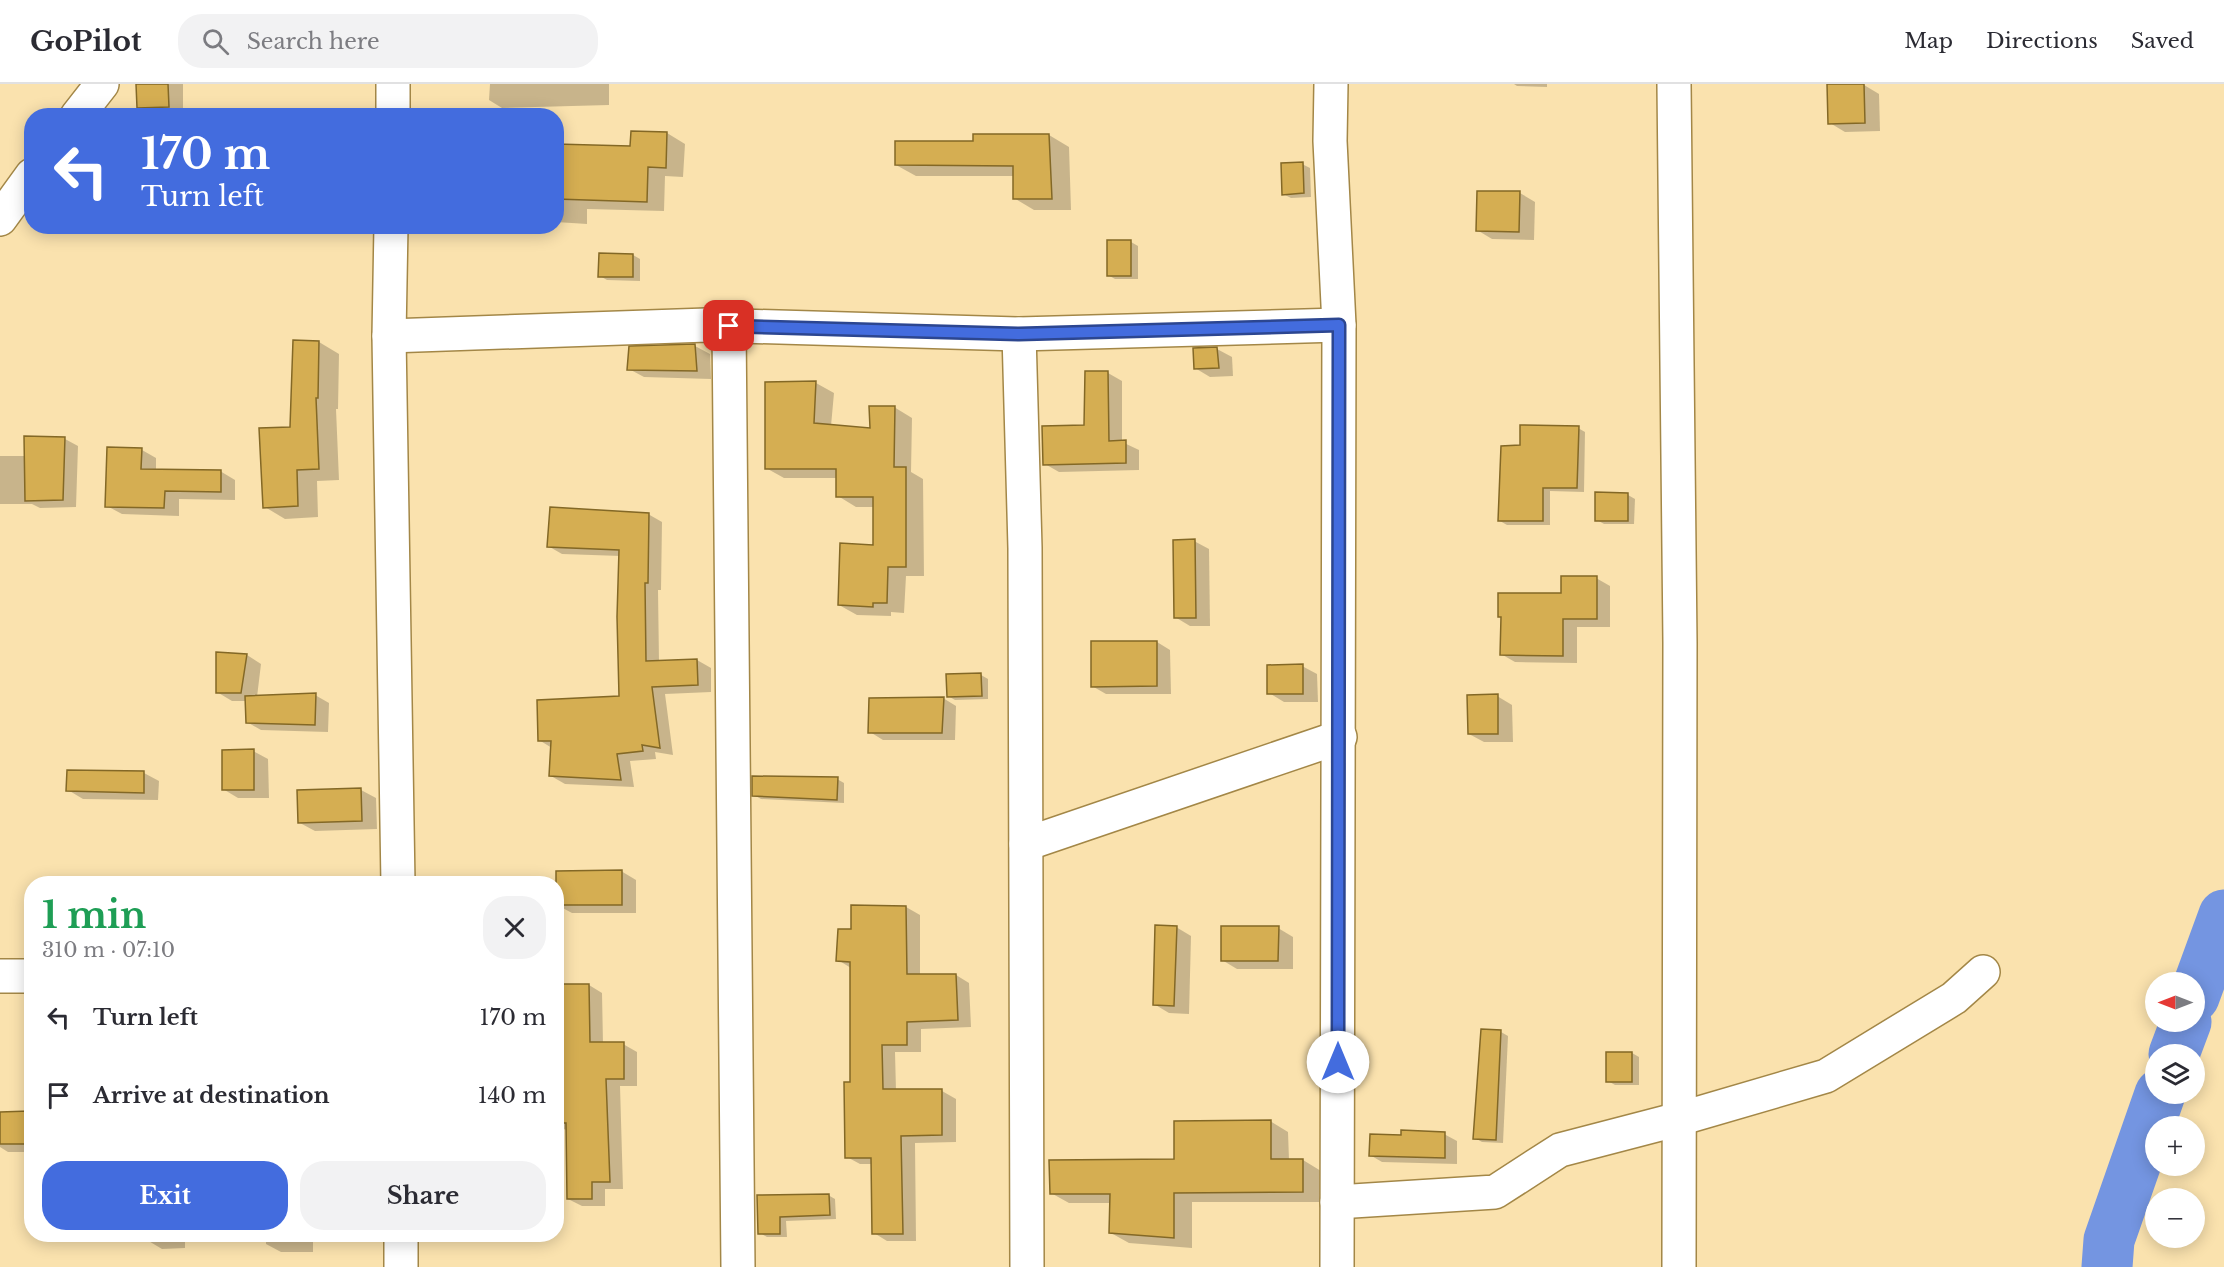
<!DOCTYPE html>
<meta charset="utf-8">
<style>
:root{--surface:#fff;--page:#f2f2f3;--text:#2b2b33;--muted:#7c7c81;--line:#e1e1e2;--accent:#436cde}
body{margin:0;font-family:"Libre Baskerville",serif;background:var(--page);color:var(--text);height:100vh;display:flex;flex-direction:column;font-size:22px;white-space:nowrap}
*{box-sizing:border-box;margin:0}
p{font-size:20px;color:var(--muted)}
.icon{flex:none;width:33px;height:33px;fill:none;stroke:currentColor;stroke-width:2;stroke-linecap:round;stroke-linejoin:round}
.map{position:relative;flex:1;overflow:hidden}
.side{position:absolute;left:24px;top:792px;width:540px;height:366px;display:flex;flex-direction:column;background:var(--surface);border-radius:24px;box-shadow:0 3px 15px #0003}
.side>*{flex:none}
.top-card{position:absolute;left:24px;top:24px;width:540px;height:126px;border-radius:24px;box-shadow:0 3px 15px #0003;background:#436cde;color:#fff;overflow:hidden}
.needle{width:39px;rotate:270deg}
.fabs{position:absolute;left:2145px;top:888px;display:grid;gap:12px}
.fabs a{display:grid;place-items:center;width:60px;height:60px;border-radius:50%;background:var(--surface);box-shadow:0 3px 15px #0003;font-size:30px}
.pin{position:absolute;display:grid;place-items:center;width:51px;height:51px;color:#fff;margin:-26px;border-radius:12px;box-shadow:0 3px 9px #0006}
.me{position:absolute;width:66px;margin:-33px;rotate:0deg;stroke-linejoin:round;filter:drop-shadow(0 0 4px #0008)}
.turn{display:flex;align-items:center;gap:21px;height:126px;padding:0 18px;font-size:27px}
.turn .icon{width:78px;height:78px;stroke-width:2.5}
.turn b{display:block;font-size:42px;line-height:51px}
.round{display:grid;place-items:center;flex:none;width:63px;height:63px;border-radius:24px;background:var(--page)}
.summary{display:flex;align-items:center;justify-content:space-between;height:102px;padding:0 18px}
h1{font-size:36px;font-weight:800;line-height:45px;color:#1e9e55}
.button{display:flex;gap:12px;margin-top:auto;padding:12px 18px}
.button a{flex:1;height:69px;border-radius:24px;background:var(--accent);color:#fff;font-size:24px;font-weight:800;line-height:69px;text-align:center}
.button a+a{background:var(--page);color:var(--text)}
ul{padding:0;list-style:none}
li{display:flex;align-items:center;gap:18px;height:78px;padding:0 18px}
li div{flex:1}
li b{display:block;font-size:22px}
li em{font-style:normal}
header{display:flex;align-items:center;gap:36px;box-sizing:border-box;height:84px;padding:0 30px;background:var(--surface);border-bottom:2px solid var(--line)}
header strong{font-size:28px}
nav{display:flex;gap:33px;margin-inline-start:auto;font-size:21px}
.search{width:420px;height:54px;background:var(--page);display:flex;align-items:center;gap:15px;box-sizing:border-box;padding:0 21px;border-radius:24px;color:var(--muted);font-size:22px}
.map>svg:first-child{display:block}
.shadow{fill:#0003}
.lines{fill:none;stroke-linecap:round;stroke-linejoin:round}
.river{stroke:#7495e1;stroke-width:51}
.building{fill:#d5ae52;stroke:#836826;stroke-width:1.5}
.minor-casing{stroke:#a38747;stroke-width:36}
.minor{stroke:#fff;stroke-width:33}
.route-casing{stroke:#2c4690;stroke-width:15}
.route{stroke:#436cde;stroke-width:10}
</style>
<header>
<strong>GoPilot</strong>
<div class="search"><svg class="icon" aria-label="search" viewBox="0 0 24 24"><circle cx="10" cy="10" r="6"/><path d="M15 15l6 6"/></svg>Search here</div>
<nav><a>Map</a><a>Directions</a><a>Saved</a></nav>
</header>
<div class="map">
<svg width="2224" height="1183" viewBox="0 0 2224 1183">
<rect width="100%" height="100%" fill="#fae2ae"/>
<g class="shadow">
<path d="M 138,0 L 183,0 L 183,31 L 153,31 L 138,23 Z"/>
<path d="M 490,0 L 609,0 L 609,21 L 502,24 L 489,16 Z"/>
<path d="M 1514,0 L 1547,0 L 1547,3 L 1517,2 Z"/>
<path d="M 1864,1 L 1879,10 L 1880,47 L 1845,48 L 1830,39 Z"/>
<path d="M 667,49 L 685,60 L 683,93 L 665,92 L 664,127 L 587,125 L 587,140 L 556,138 L 556,60 L 631,64 Z"/>
<path d="M 1049,51 L 1069,63 L 1071,126 L 1034,126 L 1014,114 L 1014,92 L 916,92 L 896,81 L 974,59 Z"/>
<path d="M 1302,80 L 1310,84 L 1311,113 L 1291,114 L 1283,110 Z"/>
<path d="M 1520,109 L 1535,118 L 1534,156 L 1492,155 L 1477,146 Z"/>
<path d="M 1131,158 L 1138,162 L 1138,195 L 1115,195 L 1108,191 Z"/>
<path d="M 633,171 L 640,175 L 640,197 L 607,196 L 600,192 Z"/>
<path d="M 319,258 L 339,270 L 338,325 L 336,325 L 339,396 L 317,397 L 318,433 L 285,435 L 265,423 Z"/>
<path d="M 695,262 L 710,270 L 711,295 L 644,293 L 629,285 Z"/>
<path d="M 1217,265 L 1232,273 L 1233,292 L 1210,293 L 1195,284 Z"/>
<path d="M 1108,289 L 1122,297 L 1122,358 L 1139,366 L 1139,386 L 1059,388 L 1045,380 L 1086,343 Z"/>
<path d="M 816,299 L 834,309 L 831,342 L 871,345 L 894,323 L 912,334 L 911,388 L 923,395 L 924,492 L 906,492 L 904,529 L 891,528 L 891,532 L 857,531 L 839,521 L 874,462 L 874,423 L 856,423 L 838,412 L 838,394 L 784,394 L 766,384 L 766,300 Z"/>
<path d="M 1578,344 L 1585,348 L 1584,408 L 1550,407 L 1550,441 L 1507,441 L 1500,437 L 1522,363 Z"/>
<path d="M 65,355 L 78,362 L 76,423 L 40,424 L 32,420 L 0,420 L 0,372 L 26,372 Z"/>
<path d="M 142,366 L 156,374 L 156,386 L 220,387 L 235,396 L 235,416 L 179,415 L 179,432 L 122,430 L 107,422 Z"/>
<path d="M 1628,411 L 1635,415 L 1634,440 L 1604,440 L 1597,436 Z"/>
<path d="M 648,430 L 662,438 L 661,506 L 658,506 L 659,578 L 697,576 L 711,584 L 711,608 L 665,610 L 673,671 L 655,668 L 656,675 L 630,677 L 634,703 L 565,700 L 551,692 L 552,664 L 539,656 L 620,614 L 621,472 L 562,470 L 548,462 Z"/>
<path d="M 1194,457 L 1209,465 L 1210,542 L 1190,542 L 1175,533 Z"/>
<path d="M 1596,494 L 1610,502 L 1610,543 L 1577,543 L 1577,579 L 1515,578 L 1501,570 L 1562,511 Z"/>
<path d="M 1157,558 L 1170,566 L 1171,610 L 1106,610 L 1092,602 Z"/>
<path d="M 247,571 L 261,580 L 257,613 L 315,611 L 329,619 L 328,648 L 261,646 L 247,638 L 246,617 L 232,617 L 217,608 Z"/>
<path d="M 1302,582 L 1317,590 L 1318,618 L 1284,618 L 1269,609 Z"/>
<path d="M 981,591 L 988,595 L 988,615 L 955,616 L 948,612 Z"/>
<path d="M 1497,612 L 1512,621 L 1513,658 L 1484,658 L 1469,650 Z"/>
<path d="M 943,614 L 956,622 L 955,656 L 883,656 L 870,648 Z"/>
<path d="M 253,667 L 268,675 L 269,714 L 238,714 L 223,705 Z"/>
<path d="M 144,689 L 159,697 L 158,716 L 83,715 L 68,706 Z"/>
<path d="M 837,695 L 844,699 L 844,719 L 761,715 L 754,711 Z"/>
<path d="M 361,706 L 376,714 L 377,745 L 315,747 L 300,739 Z"/>
<path d="M 621,787 L 636,796 L 636,829 L 572,829 L 557,821 Z"/>
<path d="M 906,823 L 920,831 L 920,891 L 956,891 L 969,899 L 971,943 L 921,945 L 921,968 L 895,968 L 896,1007 L 942,1007 L 956,1015 L 956,1058 L 915,1059 L 916,1157 L 887,1157 L 874,1149 L 873,1080 L 860,1080 L 847,1073 L 851,999 L 851,884 L 838,876 L 853,847 Z"/>
<path d="M 1176,843 L 1191,852 L 1189,930 L 1169,929 L 1154,920 Z"/>
<path d="M 1278,844 L 1293,853 L 1293,885 L 1237,885 L 1222,876 Z"/>
<path d="M 589,901 L 602,909 L 603,960 L 623,960 L 637,968 L 637,1002 L 620,1002 L 623,1105 L 605,1105 L 605,1122 L 582,1122 L 568,1115 L 567,1046 L 556,1043 L 556,902 Z"/>
<path d="M 1501,948 L 1508,952 L 1503,1059 L 1482,1058 L 1475,1054 Z"/>
<path d="M 1632,969 L 1639,973 L 1639,1001 L 1615,1001 L 1608,997 Z"/>
<path d="M 29,1028 L 32,1030 L 32,1068 L 8,1068 L 0,1063 L 0,1029 Z"/>
<path d="M 1270,1037 L 1288,1048 L 1289,1076 L 1303,1076 L 1321,1087 L 1321,1118 L 1192,1118 L 1192,1164 L 1129,1159 L 1111,1149 L 1112,1119 L 1069,1119 L 1051,1109 L 1175,1077 Z"/>
<path d="M 1444,1050 L 1457,1057 L 1457,1080 L 1382,1078 L 1370,1071 L 1402,1053 Z"/>
<path d="M 828,1111 L 835,1115 L 836,1135 L 786,1137 L 787,1153 L 767,1153 L 760,1149 L 759,1113 Z"/>
<path d="M 147,1150 L 185,1150 L 185,1164 L 162,1165 L 147,1156 Z"/>
<path d="M 266,1150 L 313,1150 L 313,1168 L 281,1168 L 266,1160 Z"/>
</g>
<g class="lines">
<g class="river">
<path d="M 2194,913 L 2224,831"/>
<path d="M 2174,970 L 2186,938"/>
<path d="M 2107,1183 L 2109,1156 L 2160,1010"/>
</g>
</g>
<g class="building">
<path d="M 136,0 L 168,0 L 169,23 L 137,24 Z"/>
<path d="M 1827,0 L 1864,0 L 1865,39 L 1828,40 Z"/>
<path d="M 631,47 L 667,48 L 666,84 L 648,83 L 647,118 L 556,115 L 556,60 L 630,62 Z"/>
<path d="M 973,50 L 1049,50 L 1052,115 L 1013,115 L 1013,82 L 895,81 L 895,57 L 973,57 Z"/>
<path d="M 1303,78 L 1304,109 L 1282,111 L 1281,79 Z"/>
<path d="M 1477,107 L 1520,107 L 1519,148 L 1476,147 Z"/>
<rect x="1107" y="156" width="24" height="36"/>
<path d="M 599,169 L 633,170 L 633,193 L 598,193 Z"/>
<path d="M 293,256 L 319,257 L 318,314 L 316,314 L 319,385 L 297,386 L 298,422 L 263,424 L 259,344 L 290,343 Z"/>
<path d="M 695,260 L 697,287 L 627,286 L 629,262 Z"/>
<path d="M 1217,263 L 1219,284 L 1194,285 L 1193,264 Z"/>
<path d="M 1085,287 L 1108,287 L 1109,357 L 1126,356 L 1126,379 L 1043,381 L 1042,342 L 1084,341 Z"/>
<path d="M 816,297 L 814,339 L 870,344 L 869,322 L 895,322 L 894,383 L 906,383 L 906,483 L 888,483 L 887,519 L 873,519 L 873,523 L 838,521 L 840,459 L 873,461 L 873,413 L 836,413 L 836,385 L 765,385 L 765,298 Z"/>
<path d="M 1520,341 L 1579,342 L 1577,404 L 1543,404 L 1543,437 L 1498,437 L 1501,362 L 1520,361 Z"/>
<path d="M 24,352 L 65,353 L 63,416 L 25,417 Z"/>
<path d="M 107,363 L 142,364 L 141,385 L 221,386 L 221,408 L 165,407 L 164,424 L 105,423 Z"/>
<path d="M 1595,408 L 1628,409 L 1628,437 L 1595,437 Z"/>
<path d="M 550,423 L 649,429 L 648,499 L 645,499 L 646,577 L 697,575 L 698,601 L 652,603 L 660,664 L 642,661 L 643,667 L 617,670 L 621,696 L 549,692 L 551,657 L 538,657 L 537,616 L 619,612 L 617,533 L 619,466 L 547,463 Z"/>
<path d="M 1195,455 L 1196,534 L 1174,534 L 1173,456 Z"/>
<path d="M 1561,492 L 1597,492 L 1597,535 L 1563,535 L 1563,572 L 1500,571 L 1501,533 L 1498,533 L 1498,509 L 1561,509 Z"/>
<path d="M 1091,557 L 1157,557 L 1157,602 L 1091,603 Z"/>
<path d="M 216,568 L 247,570 L 241,609 L 216,609 Z"/>
<path d="M 1303,580 L 1303,610 L 1267,610 L 1267,581 Z"/>
<path d="M 981,589 L 982,612 L 947,613 L 946,590 Z"/>
<path d="M 316,609 L 315,641 L 246,639 L 245,612 Z"/>
<path d="M 1498,610 L 1498,650 L 1468,650 L 1467,611 Z"/>
<path d="M 944,613 L 942,649 L 868,649 L 869,614 Z"/>
<path d="M 254,665 L 254,706 L 222,706 L 222,666 Z"/>
<path d="M 67,686 L 144,687 L 144,709 L 66,707 Z"/>
<path d="M 752,692 L 838,693 L 837,716 L 752,712 Z"/>
<path d="M 361,704 L 362,737 L 298,739 L 297,706 Z"/>
<path d="M 622,786 L 622,821 L 556,821 L 556,787 Z"/>
<path d="M 851,821 L 906,822 L 907,890 L 956,890 L 958,936 L 907,938 L 907,961 L 882,961 L 883,1005 L 942,1005 L 942,1051 L 901,1052 L 903,1150 L 872,1150 L 871,1074 L 845,1074 L 844,998 L 850,998 L 850,878 L 836,877 L 838,845 L 851,845 Z"/>
<path d="M 1155,841 L 1177,842 L 1174,922 L 1153,921 Z"/>
<path d="M 1221,842 L 1279,842 L 1278,877 L 1221,877 Z"/>
<path d="M 556,900 L 589,900 L 590,958 L 624,958 L 624,995 L 606,995 L 610,1098 L 592,1098 L 592,1115 L 567,1115 L 566,1039 L 556,1039 Z"/>
<path d="M 1481,945 L 1501,946 L 1496,1056 L 1473,1055 Z"/>
<rect x="1606" y="968" width="26" height="30"/>
<path d="M 29,1027 L 29,1060 L 0,1060 L 0,1028 Z"/>
<path d="M 1271,1036 L 1271,1075 L 1303,1075 L 1303,1108 L 1174,1109 L 1174,1154 L 1109,1149 L 1110,1110 L 1050,1110 L 1049,1076 L 1174,1075 L 1174,1037 Z"/>
<path d="M 1401,1046 L 1445,1048 L 1445,1074 L 1369,1072 L 1370,1050 L 1401,1051 Z"/>
<path d="M 829,1110 L 830,1131 L 780,1133 L 780,1150 L 758,1150 L 757,1111 Z"/>
</g>
<g class="lines">
<defs>
<g id="minor">
<path d="M 1331,0 L 1330,57 L 1339,241 L 1337,1183"/>
<path d="M 1674,0 L 1680,559 L 1679,1183"/>
<path d="M 77,32 L 102,0"/>
<path d="M 393,32 L 393,0"/>
<path d="M 0,135 L 32,91"/>
<path d="M 391,142 L 389,252 L 398,800"/>
<path d="M 729,242 L 738,1183"/>
<path d="M 1019,250 L 1025,464 L 1027,1183"/>
<path d="M 389,252 L 707,241 L 1019,250 L 1339,241"/>
<path d="M 1026,760 L 1340,653"/>
<path d="M 0,892 L 32,892"/>
<path d="M 1337,1118 L 1495,1108 L 1560,1066 L 1679,1035 L 1826,992 L 1954,914 L 1983,888"/>
<path d="M 401,1150 L 401,1183"/>
</g>
</defs>
<use href="#minor" class="minor-casing"/>
<use href="#minor" class="minor"/>
</g>
<g class="lines">
<defs>
<path id="route" d="M 729,242 L 1019,250 L 1339,241 L 1338,978"/>
</defs>
<use href="#route" class="route-casing"/>
<use href="#route" class="route"/>
</g>
</svg>
<div class="fabs">
<a><svg class="needle" viewBox="-14 -14 28 28"><path d="M0-13l5 13h-10z" fill="#e53935"/><path d="M0 13l5-13h-10z" fill="#7c7c81"/></svg></a>
<a><svg class="icon" aria-label="layers" viewBox="0 0 24 24"><path d="M12 4l9 5-9 5-9-5zM3 14l9 5 9-5"/></svg></a>
<a>+</a>
<a>−</a>
</div>
<div class="pin" style="left:729px;top:242px;background:#d93025"><svg class="icon" aria-label="arrive" viewBox="0 0 24 24"><path d="M6 21V4h12l-3 4 3 4H6"/></svg></div>
<svg class="me" style="left:1338px;top:978px" viewBox="-20 -20 40 40"><circle r="19" fill="#fff"/><path d="M0-13L10 11 0 6-10 11z" fill="#436cde"/></svg>
<div class="top-card">
<div class="turn"><svg class="icon" aria-label="left" viewBox="0 0 24 24"><path d="M17 20v-9H6M10 6l-5 5 5 5"/></svg><div><b>170 m</b>Turn left</div></div>
</div>
<section class="side">
<div class="summary"><div><h1>1 min</h1><p>310 m · 07:10</p></div><a class="round"><svg class="icon" aria-label="close" viewBox="0 0 24 24"><path d="M6 6l12 12M18 6L6 18"/></svg></a></div>
<ul>
<li><svg class="icon" aria-label="left" viewBox="0 0 24 24"><path d="M17 20v-9H6M10 6l-5 5 5 5"/></svg><div><b>Turn left</b></div><em>170 m</em></li>
<li><svg class="icon" aria-label="arrive" viewBox="0 0 24 24"><path d="M6 21V4h12l-3 4 3 4H6"/></svg><div><b>Arrive at destination</b></div><em>140 m</em></li>
</ul>
<div class="button"><a>Exit</a><a>Share</a></div>
</section>
</div>
